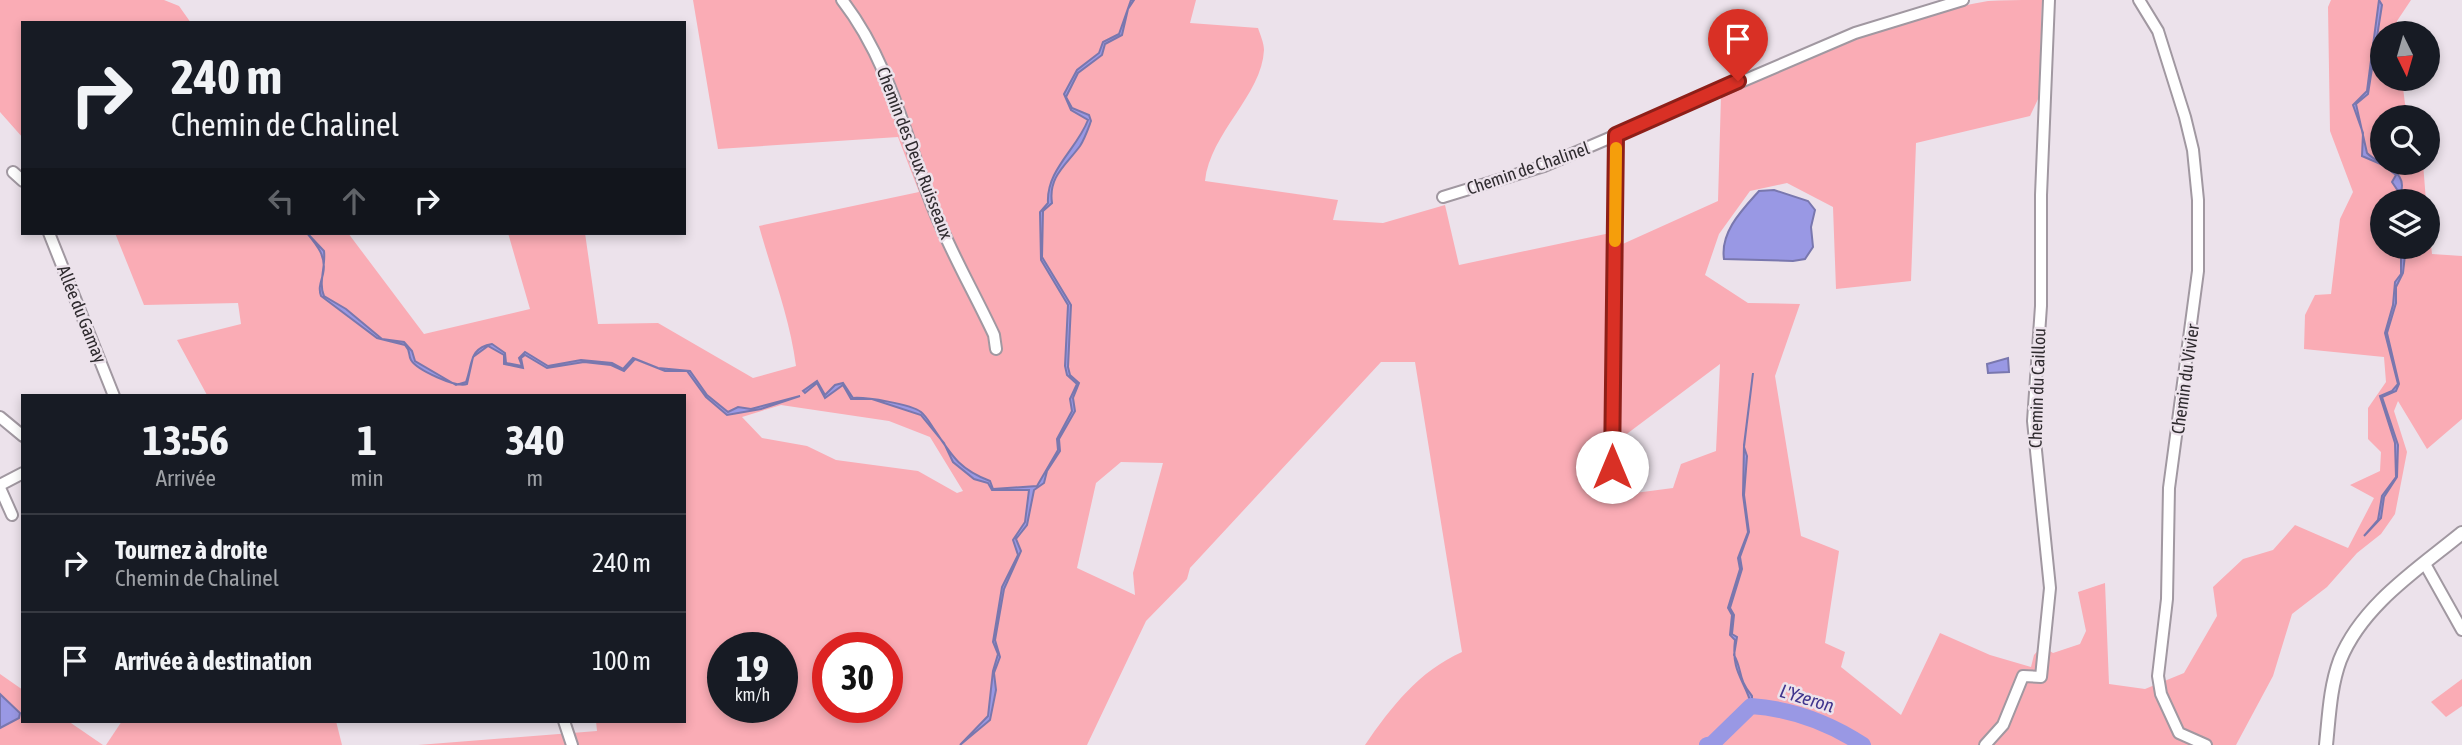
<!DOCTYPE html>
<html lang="fr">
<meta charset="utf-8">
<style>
:root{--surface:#171b24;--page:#20242c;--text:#f1f3f6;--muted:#9ea1a6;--line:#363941}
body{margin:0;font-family:"Asap Condensed",sans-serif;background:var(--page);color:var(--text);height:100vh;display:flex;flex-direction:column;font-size:26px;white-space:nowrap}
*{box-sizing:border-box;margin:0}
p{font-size:23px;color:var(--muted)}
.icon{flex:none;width:38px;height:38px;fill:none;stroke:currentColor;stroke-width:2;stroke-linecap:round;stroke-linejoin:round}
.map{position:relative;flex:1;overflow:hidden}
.side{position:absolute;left:21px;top:394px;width:665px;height:329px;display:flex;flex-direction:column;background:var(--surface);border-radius:0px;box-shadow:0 4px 10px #0003}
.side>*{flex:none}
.guide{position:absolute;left:21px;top:21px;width:665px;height:214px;border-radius:0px;box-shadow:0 4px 10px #0003;background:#171b24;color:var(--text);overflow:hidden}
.needle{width:46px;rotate:175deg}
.fabs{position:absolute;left:2370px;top:21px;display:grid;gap:14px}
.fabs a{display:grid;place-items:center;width:70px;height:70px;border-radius:50%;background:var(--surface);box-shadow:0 4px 10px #0003;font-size:35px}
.speed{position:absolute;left:707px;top:632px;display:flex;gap:14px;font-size:35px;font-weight:700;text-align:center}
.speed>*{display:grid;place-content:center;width:91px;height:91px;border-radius:50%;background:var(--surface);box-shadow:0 4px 10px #0003;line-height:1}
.speed small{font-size:18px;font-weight:400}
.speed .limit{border:10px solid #d22;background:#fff;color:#111}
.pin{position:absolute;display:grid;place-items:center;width:60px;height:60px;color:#fff;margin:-72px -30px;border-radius:50% 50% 50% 0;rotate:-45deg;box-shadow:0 0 7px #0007}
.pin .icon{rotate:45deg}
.me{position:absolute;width:77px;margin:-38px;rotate:0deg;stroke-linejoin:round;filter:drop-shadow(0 0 5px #0008)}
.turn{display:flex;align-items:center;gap:24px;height:147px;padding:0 35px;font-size:32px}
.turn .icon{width:91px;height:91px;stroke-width:2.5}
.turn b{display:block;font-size:49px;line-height:60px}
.lanes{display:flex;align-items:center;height:66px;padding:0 35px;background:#0003;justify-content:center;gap:35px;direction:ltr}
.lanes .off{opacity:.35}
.eta{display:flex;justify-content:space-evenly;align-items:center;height:119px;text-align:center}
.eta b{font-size:42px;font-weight:700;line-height:49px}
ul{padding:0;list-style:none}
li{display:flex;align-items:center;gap:21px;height:98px;padding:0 35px;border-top:2px solid var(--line)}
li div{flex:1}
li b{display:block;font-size:26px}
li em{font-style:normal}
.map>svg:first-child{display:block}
.green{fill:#faacb5;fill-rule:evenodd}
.water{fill:#9998e4;stroke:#7977ae;stroke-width:2}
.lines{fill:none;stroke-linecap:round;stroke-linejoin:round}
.river{stroke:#9998e4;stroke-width:16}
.minor-casing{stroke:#a198a1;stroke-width:14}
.major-casing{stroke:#a198a1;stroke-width:16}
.minor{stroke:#fff;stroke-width:10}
.major{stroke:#fff;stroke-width:12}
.route-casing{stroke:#8d1f18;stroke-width:18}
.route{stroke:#d93025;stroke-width:12}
.slow{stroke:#f59e0b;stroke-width:12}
.labels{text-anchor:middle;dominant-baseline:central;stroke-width:5;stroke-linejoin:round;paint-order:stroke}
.street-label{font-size:18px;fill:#2f2b2f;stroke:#ece2eb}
.water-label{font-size:19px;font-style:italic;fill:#40358d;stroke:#ece2eb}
</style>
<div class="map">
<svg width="2462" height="745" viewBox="0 0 2462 745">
<rect width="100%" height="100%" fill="#ece2eb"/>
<g class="green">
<path d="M 0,0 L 164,0 L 179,6 L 191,23 L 23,23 L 23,138 L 0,112 Z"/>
<path d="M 693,0 L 1196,0 L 1190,23 L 1258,28 C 1260,34 1264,43 1264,50 C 1262,95 1210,133 1205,181 L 1338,200 L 1333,220 L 1383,223 L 1445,205 L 1459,265 L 1615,232 L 1616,247 L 1718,201 L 1721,96 C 1807,58 1895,17 1988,1 C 2005,0 2025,0 2042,0 L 2039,97 L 2030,116 L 1916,143 L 1911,281 L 1836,289 L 1833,207 L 1787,183 L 1750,191 L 1719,234 L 1705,275 L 1748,303 L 1800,304 L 1775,376 L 1801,536 L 1839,551 L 1825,643 L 1845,652 L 1841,667 L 1901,715 L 1940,633 L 1990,655 L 2031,667 L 2034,655 L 2042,646 L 2053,653 L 2080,644 L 2086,631 L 2078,592 L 2105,583 L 2109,684 L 2145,689 L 2184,673 L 2217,616 L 2213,587 L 2243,559 L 2273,550 L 2295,525 L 2348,548 L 2374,498 L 2350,485 L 2380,471 L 2381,452 L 2368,439 L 2368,408 L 2386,382 L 2384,357 L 2304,349 L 2305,315 L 2315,295 L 2331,294 L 2340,219 L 2353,192 L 2330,131 L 2328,7 L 2331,0 L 2411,0 L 2397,21 L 2398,33 L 2382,33 L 2382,79 L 2402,79 L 2405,104 L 2414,117 L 2382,117 L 2382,163 L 2423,163 L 2426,201 L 2382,201 L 2382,247 L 2427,247 L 2427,210 L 2432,254 L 2462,256 L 2462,419 L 2427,449 L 2398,401 L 2394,411 L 2407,452 L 2395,514 L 2381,534 L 2357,553 L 2327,587 L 2292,614 L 2273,676 L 2236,745 L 1365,745 C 1391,707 1419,671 1462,652 L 1415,362 L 1381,362 L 1190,568 L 1187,579 L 1146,621 L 1087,745 L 418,745 L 597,731 L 596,721 L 684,721 L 684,396 L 207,395 L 177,340 L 241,324 L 238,303 L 144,305 L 115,233 L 348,233 L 424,334 L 530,309 L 508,233 L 585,233 L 598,324 L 658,323 L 753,378 L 796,366 C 790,318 772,273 759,226 L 919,192 L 898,137 L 718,149 ZM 1720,364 L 1716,451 L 1681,464 L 1673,488 L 1612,496 L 1612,445 ZM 781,405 L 889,421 L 930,437 L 963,491 L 957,493 L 918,471 L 836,460 L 807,446 L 762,438 L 742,417 ZM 1121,462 L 1163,463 L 1133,573 L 1135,595 L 1077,568 L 1096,483 ZM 723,648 L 782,648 L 782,707 L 723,707 ZM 828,648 L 887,648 L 887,707 L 828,707 Z"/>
<path d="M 0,674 L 23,690 L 23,721 L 68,721 L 103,745 L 0,745 Z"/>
<path d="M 2462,679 L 2462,706 L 2446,717 L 2431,702 Z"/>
<path d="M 122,721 L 336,721 L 342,745 L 106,745 Z"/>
</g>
<g class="water">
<path d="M 1131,0 L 1134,0 L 1128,9 L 1122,35 L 1105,44 L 1102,55 L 1078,73 L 1066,97 L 1072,108 L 1089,115 L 1091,121 C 1088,129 1085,138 1080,146 C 1066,165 1048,177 1052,203 L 1043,211 L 1042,257 L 1071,305 L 1068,367 L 1070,375 L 1079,383 L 1073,398 L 1075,411 L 1059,439 L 1060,451 L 1047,471 L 1044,483 L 1034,490 L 1027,525 L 1016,539 L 1021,551 L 1004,589 L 995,640 L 1000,657 L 994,673 L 996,690 L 990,720 L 960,745 L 988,716 L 993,671 L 998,654 L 993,642 L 1002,587 L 1018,555 L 1013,540 L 1025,522 L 1029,490 L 992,490 L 988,483 L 974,479 L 953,462 L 944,443 L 921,415 L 872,399 L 851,399 L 843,385 L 825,398 L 817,383 L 805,393 L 803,391 L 817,381 L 825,395 L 835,385 L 843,383 L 853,398 C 866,397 911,404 921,412 C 926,416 930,423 934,429 C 952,456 959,469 990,481 L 993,489 L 1037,486 L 1058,450 L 1057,439 L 1072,411 L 1070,399 L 1077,384 L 1067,375 L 1065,366 L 1068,305 L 1041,260 L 1040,212 L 1048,203 C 1046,170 1077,149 1088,120 L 1071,110 L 1064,94 L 1077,70 L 1099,53 L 1103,42 L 1119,34 Z"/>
<path d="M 2379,0 L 2382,5 L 2368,94 L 2356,104 L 2367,153 C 2380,167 2415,170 2397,201 L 2398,191 L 2392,182 L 2396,175 L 2383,165 L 2362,156 L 2363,133 L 2353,105 L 2367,91 Z"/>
<path d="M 1774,190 L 1808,201 L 1815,210 L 1811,227 L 1813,247 L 1805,259 L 1793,261 L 1724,259 C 1720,232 1742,210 1759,191 Z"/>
<path d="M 307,233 L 324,251 C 326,266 318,283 324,296 L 346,309 L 382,339 L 404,342 L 412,351 L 415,361 L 456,385 L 466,382 C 473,363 469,348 492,344 L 505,353 L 506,363 L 522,366 L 519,358 L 525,352 L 548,366 L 581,360 L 612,363 L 623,369 L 633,358 L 658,368 L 690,371 L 707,395 L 728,412 L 738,407 L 751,409 L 800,396 L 761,409 L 727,415 L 706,397 L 687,371 L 665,371 L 635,359 L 624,371 L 611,365 L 584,362 L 547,368 L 525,355 L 521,358 L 523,368 L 504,364 L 504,355 L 488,346 L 473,357 L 467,384 C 456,388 417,370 411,360 C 408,355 411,351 405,345 L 377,338 L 321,296 C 318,288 321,282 323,274 C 327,257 317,245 307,233 Z"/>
<path d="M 2401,247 L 2405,255 L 2403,273 L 2396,287 L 2396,303 L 2387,333 L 2399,384 L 2396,391 L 2382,397 L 2398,445 L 2397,477 L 2384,497 L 2381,518 L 2364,536 L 2378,520 L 2382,496 L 2396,477 L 2395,443 L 2380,396 L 2392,391 L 2398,384 L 2385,333 L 2393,305 L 2395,282 L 2401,274 Z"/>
<path d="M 2008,358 L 2009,372 L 1988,373 L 1987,364 Z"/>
<path d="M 1753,373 L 1744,447 L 1747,456 L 1744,495 L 1749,532 L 1740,557 L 1742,569 L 1730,608 L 1734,615 L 1732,634 L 1737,637 L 1734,655 C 1743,671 1737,678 1752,696 L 1752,707 C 1745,679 1731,674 1735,640 L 1730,635 L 1732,615 L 1728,608 L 1740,569 L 1738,558 L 1748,532 L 1743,495 L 1744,445 Z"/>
<path d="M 0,694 L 20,713 L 19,718 L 0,728 Z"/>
</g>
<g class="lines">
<path class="river" d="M 1707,745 L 1712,744 L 1751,706 C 1793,709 1828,722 1863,745"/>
<defs>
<g id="minor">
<path d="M 842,0 C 888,59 904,131 930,200 C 947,246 973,290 994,335 L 996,349"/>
<path d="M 2139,0 L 2158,31 L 2185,117 L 2193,150 L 2198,200 L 2198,271 L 2169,488 L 2167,599 L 2158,676 L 2161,694 L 2179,733 L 2206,745"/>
<path d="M 13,172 L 23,181"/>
<path d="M 1443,197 L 1544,166 L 1855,33 L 1963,0"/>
<path d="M 49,233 L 114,396"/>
<path d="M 0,417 L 23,436"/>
<path d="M 0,485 L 23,473"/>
<path d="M 0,488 L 12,515"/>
<path d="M 1611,496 L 1616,135"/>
<path d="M 2425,564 L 2462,630"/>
<path d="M 564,721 L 572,745"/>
<path d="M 1985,745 L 2003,725 L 2023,676 L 2041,677 L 2050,588 L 2033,421 L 2041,306 L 2041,195 L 2049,0"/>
</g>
<path id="major" d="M 2326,745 C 2329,716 2330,687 2340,660 C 2362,605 2418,569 2462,533"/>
</defs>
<use href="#minor" class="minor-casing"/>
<use href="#major" class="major-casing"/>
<use href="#minor" class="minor"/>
<use href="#major" class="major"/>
</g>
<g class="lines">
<defs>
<path id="route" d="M 1612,467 L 1616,135 L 1738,81"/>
</defs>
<use href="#route" class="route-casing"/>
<use href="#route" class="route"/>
<path class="slow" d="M 1615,241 L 1616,148"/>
</g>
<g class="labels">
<g class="street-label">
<text transform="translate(915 153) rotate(69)">Chemin des Deux Ruisseaux</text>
<text transform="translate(1528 168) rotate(-19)">Chemin de Chalinel</text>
<text transform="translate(82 314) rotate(68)">Allée du Gamay</text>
<text transform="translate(2185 379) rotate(-82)">Chemin du Vivier</text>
<text transform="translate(2037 388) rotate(-88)">Chemin du Caillou</text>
</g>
<g class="water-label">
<text transform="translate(1807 698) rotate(17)">L'Yzeron</text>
</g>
</g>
</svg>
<div class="fabs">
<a><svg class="needle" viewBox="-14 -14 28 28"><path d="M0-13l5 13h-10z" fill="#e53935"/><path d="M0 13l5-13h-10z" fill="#9ea1a6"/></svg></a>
<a><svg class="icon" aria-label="search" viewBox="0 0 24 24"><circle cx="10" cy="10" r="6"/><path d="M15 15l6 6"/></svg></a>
<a><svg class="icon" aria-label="layers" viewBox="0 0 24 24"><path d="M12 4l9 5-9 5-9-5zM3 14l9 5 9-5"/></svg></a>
</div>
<div class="speed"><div>19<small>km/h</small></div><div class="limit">30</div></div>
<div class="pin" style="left:1738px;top:81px;background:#d93025"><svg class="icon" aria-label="arrive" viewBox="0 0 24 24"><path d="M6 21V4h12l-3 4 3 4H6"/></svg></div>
<svg class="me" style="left:1612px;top:467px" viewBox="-20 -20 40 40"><circle r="19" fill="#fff"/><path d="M0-13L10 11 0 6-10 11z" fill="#d93025"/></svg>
<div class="guide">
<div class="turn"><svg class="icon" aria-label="right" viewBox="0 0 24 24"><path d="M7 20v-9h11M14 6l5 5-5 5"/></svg><div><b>240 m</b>Chemin de Chalinel</div></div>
<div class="lanes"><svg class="icon off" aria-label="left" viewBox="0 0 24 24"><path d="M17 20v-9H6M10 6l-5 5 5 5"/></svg><svg class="icon off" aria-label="ahead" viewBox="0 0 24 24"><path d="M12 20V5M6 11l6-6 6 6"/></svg><svg class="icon" aria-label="right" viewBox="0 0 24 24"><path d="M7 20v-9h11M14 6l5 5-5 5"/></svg></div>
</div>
<section class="side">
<div class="eta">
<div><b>13:56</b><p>Arrivée</p></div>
<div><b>1</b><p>min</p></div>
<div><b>340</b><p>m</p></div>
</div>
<ul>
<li><svg class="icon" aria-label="right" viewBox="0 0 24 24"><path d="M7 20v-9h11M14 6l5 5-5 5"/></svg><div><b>Tournez à droite</b><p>Chemin de Chalinel</p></div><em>240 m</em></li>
<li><svg class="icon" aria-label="arrive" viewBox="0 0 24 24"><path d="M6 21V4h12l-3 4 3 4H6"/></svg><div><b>Arrivée à destination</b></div><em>100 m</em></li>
</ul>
</section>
</div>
